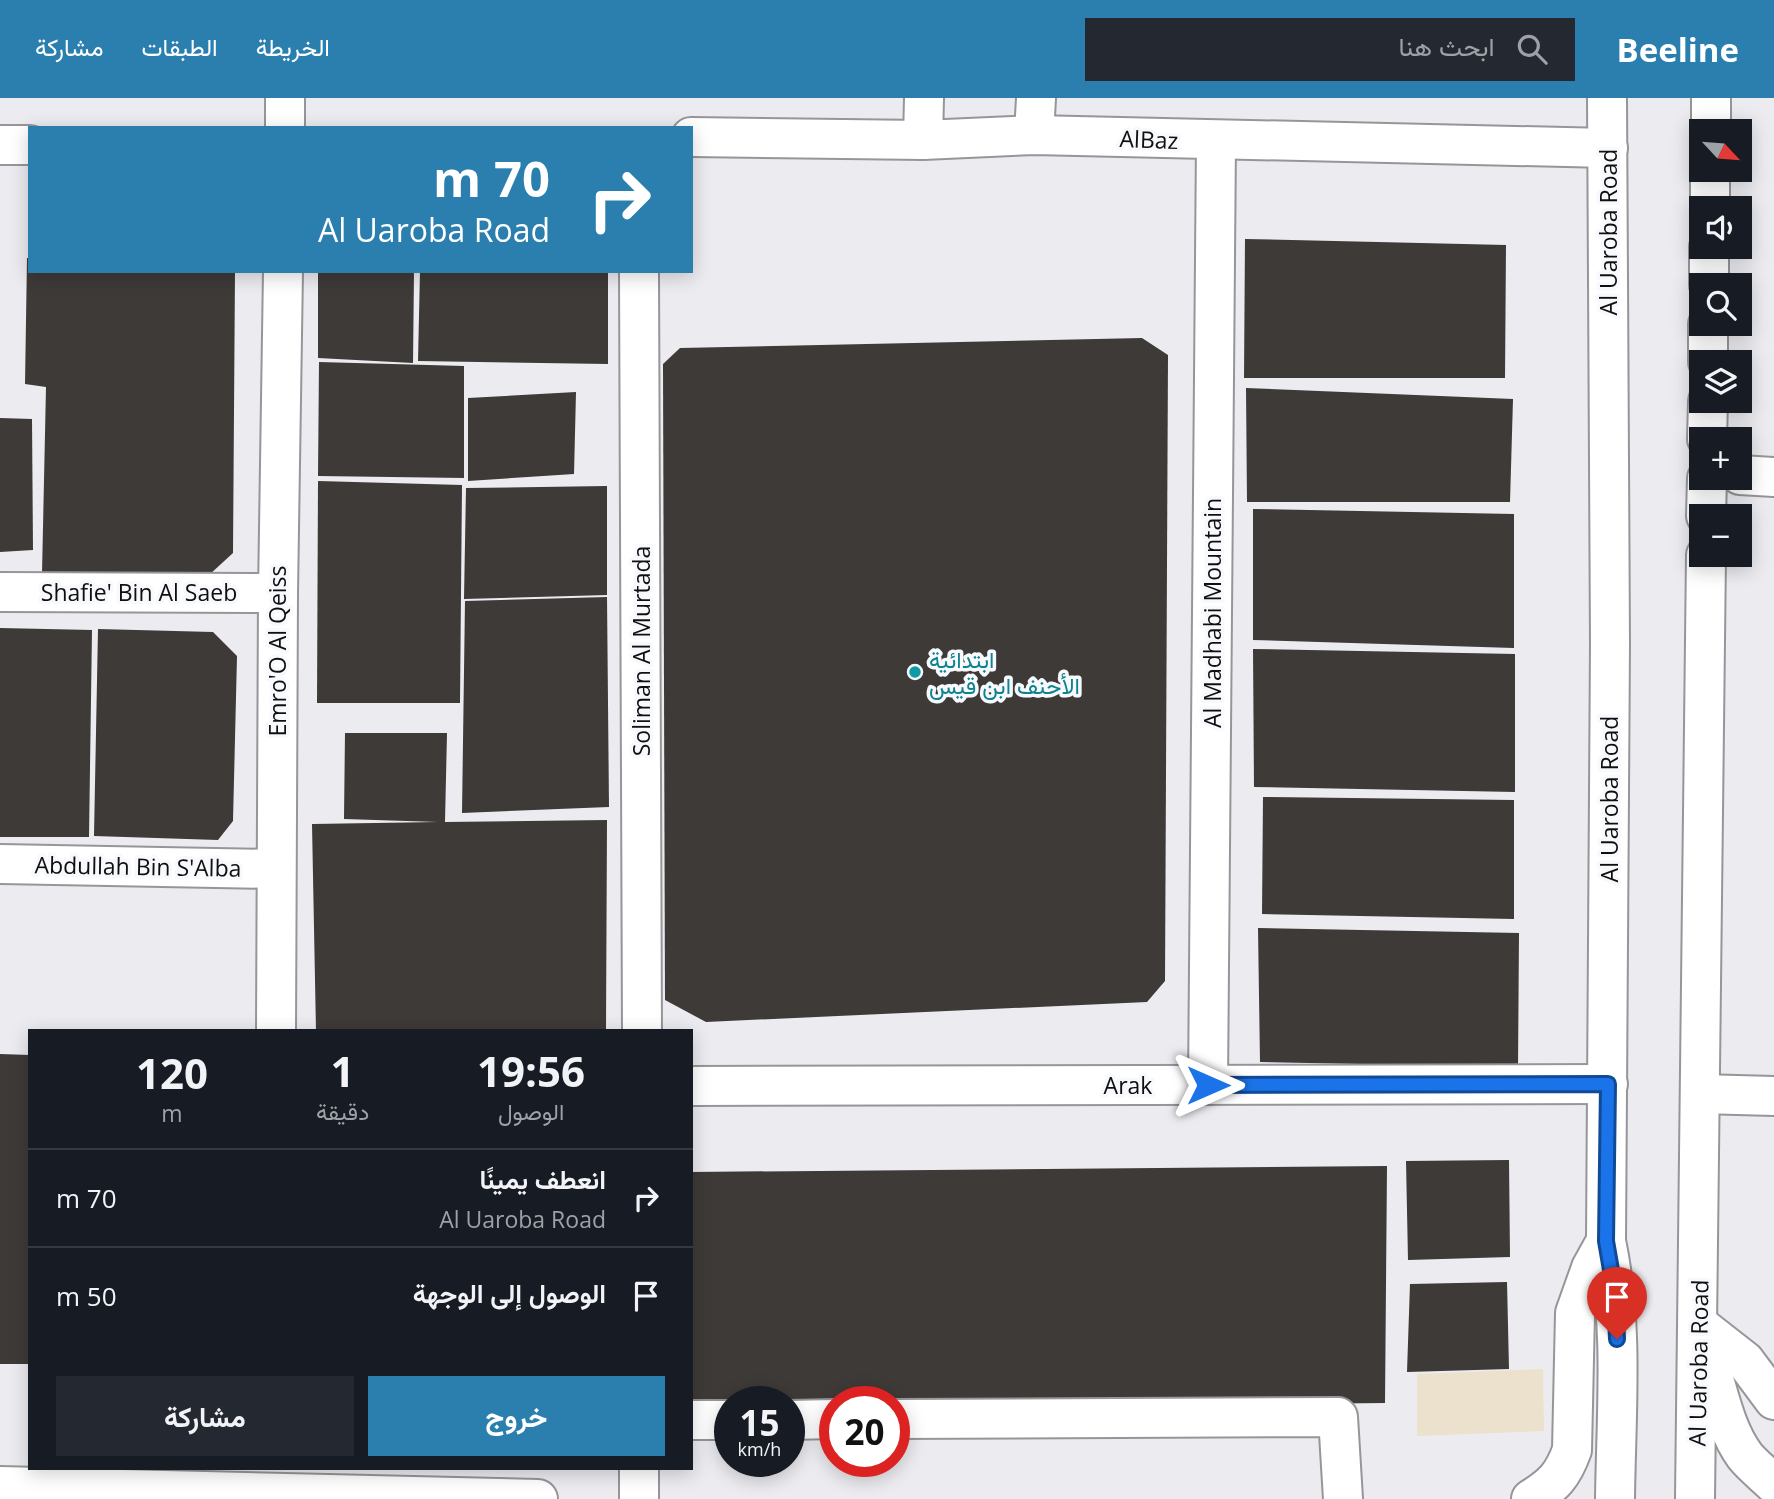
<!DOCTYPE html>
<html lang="ar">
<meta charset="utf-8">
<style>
:root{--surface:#171b24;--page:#242831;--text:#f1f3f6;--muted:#9ea1a6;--line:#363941;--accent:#2a7faf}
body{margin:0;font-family:"Open Sans",Vazirmatn,sans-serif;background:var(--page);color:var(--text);direction:rtl;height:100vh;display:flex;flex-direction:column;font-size:26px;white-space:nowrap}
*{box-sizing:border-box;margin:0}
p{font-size:23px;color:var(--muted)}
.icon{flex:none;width:38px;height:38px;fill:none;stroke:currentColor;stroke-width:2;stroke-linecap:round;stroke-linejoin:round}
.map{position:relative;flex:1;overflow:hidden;direction:ltr}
.panel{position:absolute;left:28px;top:931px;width:665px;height:441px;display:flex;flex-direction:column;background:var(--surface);border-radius:0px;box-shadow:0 4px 18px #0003;direction:rtl}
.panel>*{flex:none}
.hud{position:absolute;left:28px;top:28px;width:665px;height:147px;border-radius:0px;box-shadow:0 4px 18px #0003;direction:rtl;background:#2a7faf;color:#fff;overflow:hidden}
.needle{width:46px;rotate:116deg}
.fabs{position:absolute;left:1689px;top:21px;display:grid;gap:14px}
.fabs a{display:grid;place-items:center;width:63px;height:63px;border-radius:0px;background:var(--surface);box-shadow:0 4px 18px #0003;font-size:35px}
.speed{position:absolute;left:714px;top:1288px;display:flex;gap:14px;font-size:35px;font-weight:700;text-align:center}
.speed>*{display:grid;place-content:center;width:91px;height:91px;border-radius:50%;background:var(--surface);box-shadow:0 4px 18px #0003;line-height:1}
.speed small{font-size:18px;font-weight:400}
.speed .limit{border:10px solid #d22;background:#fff;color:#111}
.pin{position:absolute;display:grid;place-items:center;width:60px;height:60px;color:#fff;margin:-72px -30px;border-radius:50% 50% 50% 0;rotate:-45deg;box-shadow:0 0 7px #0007}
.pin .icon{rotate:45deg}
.me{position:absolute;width:77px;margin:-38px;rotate:90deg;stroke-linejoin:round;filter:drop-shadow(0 0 5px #0008)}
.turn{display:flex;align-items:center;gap:24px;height:147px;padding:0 28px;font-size:32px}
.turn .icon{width:91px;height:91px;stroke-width:2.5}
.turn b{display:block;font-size:49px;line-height:60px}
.eta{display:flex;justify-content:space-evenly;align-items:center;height:119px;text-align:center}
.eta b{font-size:42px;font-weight:700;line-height:49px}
.action{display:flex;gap:14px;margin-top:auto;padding:14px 28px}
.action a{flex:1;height:80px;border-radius:0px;background:var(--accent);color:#fff;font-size:28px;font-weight:700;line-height:80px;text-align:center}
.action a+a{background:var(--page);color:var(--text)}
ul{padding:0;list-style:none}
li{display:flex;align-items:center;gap:21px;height:98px;padding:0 28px;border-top:2px solid var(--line)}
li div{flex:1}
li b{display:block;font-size:26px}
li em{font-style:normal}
header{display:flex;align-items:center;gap:42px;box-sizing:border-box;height:98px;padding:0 35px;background:var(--accent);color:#fff}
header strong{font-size:33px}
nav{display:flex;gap:38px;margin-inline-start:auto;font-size:24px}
.search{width:490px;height:63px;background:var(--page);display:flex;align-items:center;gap:18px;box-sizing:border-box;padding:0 24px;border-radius:0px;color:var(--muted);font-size:26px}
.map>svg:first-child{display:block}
.industrial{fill:#ebe1cc}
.building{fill:#3d3a37}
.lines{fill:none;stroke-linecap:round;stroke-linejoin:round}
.minor-casing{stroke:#96969a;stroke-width:42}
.major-casing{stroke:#96969a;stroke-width:42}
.minor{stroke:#fff;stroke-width:38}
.major{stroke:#fff;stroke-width:38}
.route-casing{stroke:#114b97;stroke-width:18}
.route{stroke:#1a73e8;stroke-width:12}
.culture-dot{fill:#0f9aa8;stroke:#f8f9fd;stroke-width:2.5}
.labels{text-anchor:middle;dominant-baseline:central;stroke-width:7;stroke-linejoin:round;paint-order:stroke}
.street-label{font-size:23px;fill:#0f0f10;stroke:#f8f9fd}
.culture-label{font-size:23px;fill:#0d838f;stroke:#f8f9fd;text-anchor:start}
</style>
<header>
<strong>Beeline</strong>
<div class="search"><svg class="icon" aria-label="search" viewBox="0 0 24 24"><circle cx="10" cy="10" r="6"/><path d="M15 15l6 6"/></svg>ابحث هنا</div>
<nav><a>الخريطة</a><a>الطبقات</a><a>مشاركة</a></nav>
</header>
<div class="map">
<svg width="1774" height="1401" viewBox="0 0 1774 1401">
<rect width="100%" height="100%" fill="#ebebf0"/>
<path class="industrial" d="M 1543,1271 L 1544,1333 L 1417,1338 L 1417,1276 Z"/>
<g class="building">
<path d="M 1245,141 L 1506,147 L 1505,280 L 1244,280 Z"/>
<path d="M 27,160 L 30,160 L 30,173 L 235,173 L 233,455 L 209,477 L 42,476 L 46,289 L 25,286 Z"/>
<path d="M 318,173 L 414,173 L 413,265 L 318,260 Z"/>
<path d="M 420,173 L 608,173 L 608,266 L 418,263 Z"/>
<path d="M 1142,240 L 1168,257 L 1165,883 L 1147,904 L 706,924 L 665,902 L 663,266 L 680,250 Z"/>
<path d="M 319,264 L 464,268 L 464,380 L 318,378 Z"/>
<path d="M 1246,290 L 1513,301 L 1510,404 L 1247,404 Z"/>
<path d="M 576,294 L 574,376 L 468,383 L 468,300 Z"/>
<path d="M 0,320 L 32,321 L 33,452 L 0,454 Z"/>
<path d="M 318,383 L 462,387 L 460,605 L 317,605 Z"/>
<path d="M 607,388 L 607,497 L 464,501 L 466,390 Z"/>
<path d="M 1253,411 L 1514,416 L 1514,550 L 1253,542 Z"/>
<path d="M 607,499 L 609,709 L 462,715 L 465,503 Z"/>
<path d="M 0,530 L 92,532 L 89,739 L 0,739 Z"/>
<path d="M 98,531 L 213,534 L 237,558 L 233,723 L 218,742 L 94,738 Z"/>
<path d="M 1253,551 L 1515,556 L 1515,694 L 1254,689 Z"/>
<path d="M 345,635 L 447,635 L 445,724 L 607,722 L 606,933 L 316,933 L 312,726 L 438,724 L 344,721 Z"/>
<path d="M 1263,699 L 1514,702 L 1514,821 L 1262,816 Z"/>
<path d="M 1258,830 L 1519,835 L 1518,969 L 1260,964 Z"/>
<path d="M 0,956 L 30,957 L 30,1266 L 0,1266 Z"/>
<path d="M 1509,1062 L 1510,1159 L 1408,1162 L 1406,1063 Z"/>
<path d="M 1387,1068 L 1385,1305 L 894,1310 L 894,1304 L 730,1304 L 691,1312 L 691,1074 Z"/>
<path d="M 1507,1184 L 1509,1271 L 1407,1274 L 1410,1186 Z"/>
</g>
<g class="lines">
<defs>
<g id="minor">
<path d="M 285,30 L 285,0"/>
<path d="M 1034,37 L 1036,0"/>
<path d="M 691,39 L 923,42 L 1034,37 L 1608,50"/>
<path d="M 923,42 L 924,0"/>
<path d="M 0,47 L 30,47"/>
<path d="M 639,173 L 642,933"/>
<path d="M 1740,377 L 1774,379"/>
<path d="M 0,494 L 278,495"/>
<path d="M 0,766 L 276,771"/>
<path d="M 276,933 L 278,495 L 283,173"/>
<path d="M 1208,987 L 1216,43"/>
<path d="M 691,988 L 1608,986"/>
<path d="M 1700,996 L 1774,998"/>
<path d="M 1699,1227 L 1745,1263 L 1774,1302"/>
<path d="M 894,1321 L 1338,1319 L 1343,1401"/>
<path d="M 691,1322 L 730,1322"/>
<path d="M 789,1322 L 835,1321"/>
<path d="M 0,1388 L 538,1401"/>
<path d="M 639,1401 L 639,1370"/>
</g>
<g id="major">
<path d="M 1607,0 L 1610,545 L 1606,1143 C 1624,1228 1616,1316 1615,1401"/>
<path d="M 1711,33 L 1711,0"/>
<path d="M 1710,110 L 1710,72"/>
<path d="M 1709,187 L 1709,149"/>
<path d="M 1708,264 L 1708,226"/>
<path d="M 1707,341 L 1708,303"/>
<path d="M 1706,418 L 1707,380"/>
<path d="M 1709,1264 C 1719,1295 1725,1331 1745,1358 C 1753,1368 1765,1377 1774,1386"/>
<path d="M 1531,1401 C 1554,1387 1563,1377 1572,1352 L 1575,1215 L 1591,1170 L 1606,1143"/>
<path d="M 1695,1401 L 1706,457"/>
</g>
</defs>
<use href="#minor" class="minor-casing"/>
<use href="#major" class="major-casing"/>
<use href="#minor" class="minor"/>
<use href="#major" class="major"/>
</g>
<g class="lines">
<defs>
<path id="route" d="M 1208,987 L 1608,986 L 1606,1143 L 1615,1195 L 1617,1241"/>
</defs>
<use href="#route" class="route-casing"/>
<use href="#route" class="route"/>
</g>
<circle class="culture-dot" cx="915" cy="574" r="7"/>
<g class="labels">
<g class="street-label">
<text transform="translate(1149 41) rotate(2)">AlBaz</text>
<text transform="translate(1608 134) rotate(-90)">Al Uaroba Road</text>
<text x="139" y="494">Shafie' Bin Al Saeb</text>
<text transform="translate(1212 515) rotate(-90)">Al Madhabi Mountain</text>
<text transform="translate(277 553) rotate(-90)">Emro'O Al Qeiss</text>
<text transform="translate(641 553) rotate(-90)">Soliman Al Murtada</text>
<text transform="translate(1609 701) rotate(-90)">Al Uaroba Road</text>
<text transform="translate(138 768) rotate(1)">Abdullah Bin S'Alba</text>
<text x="1128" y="987">Arak</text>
<text transform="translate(1698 1265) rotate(-89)">Al Uaroba Road</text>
</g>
<g class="culture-label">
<text x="929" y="561">ابتدائية<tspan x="929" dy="26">الأحنف ابن قيس</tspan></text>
</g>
</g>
</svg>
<div class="fabs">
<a><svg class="needle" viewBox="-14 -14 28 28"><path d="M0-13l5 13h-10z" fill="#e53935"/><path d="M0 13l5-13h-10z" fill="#9ea1a6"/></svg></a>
<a><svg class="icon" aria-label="sound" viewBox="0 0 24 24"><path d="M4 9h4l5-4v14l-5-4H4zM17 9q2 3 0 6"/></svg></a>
<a><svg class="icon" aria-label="search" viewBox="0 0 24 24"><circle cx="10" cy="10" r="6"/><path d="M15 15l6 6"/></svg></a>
<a><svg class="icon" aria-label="layers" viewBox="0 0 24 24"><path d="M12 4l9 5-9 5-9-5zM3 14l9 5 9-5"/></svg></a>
<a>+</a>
<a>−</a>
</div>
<div class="speed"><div>15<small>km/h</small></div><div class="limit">20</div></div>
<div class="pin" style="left:1617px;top:1241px;background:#d93025"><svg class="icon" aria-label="arrive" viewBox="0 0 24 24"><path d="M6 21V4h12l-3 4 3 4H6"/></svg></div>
<svg class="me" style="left:1208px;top:987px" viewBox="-20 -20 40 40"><path d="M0-17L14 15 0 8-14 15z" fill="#1a73e8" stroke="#fff" stroke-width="4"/></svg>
<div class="hud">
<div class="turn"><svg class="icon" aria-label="right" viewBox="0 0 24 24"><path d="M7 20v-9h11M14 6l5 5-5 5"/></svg><div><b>70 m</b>Al Uaroba Road</div></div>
</div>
<section class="panel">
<div class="eta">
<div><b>19:56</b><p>الوصول</p></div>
<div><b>1</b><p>دقيقة</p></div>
<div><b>120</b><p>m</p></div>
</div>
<ul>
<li><svg class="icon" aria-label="right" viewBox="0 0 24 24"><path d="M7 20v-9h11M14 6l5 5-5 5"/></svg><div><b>انعطف يمينًا</b><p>Al Uaroba Road</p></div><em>70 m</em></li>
<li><svg class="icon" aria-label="arrive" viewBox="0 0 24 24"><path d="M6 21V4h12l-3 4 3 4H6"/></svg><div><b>الوصول إلى الوجهة</b></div><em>50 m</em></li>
</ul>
<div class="action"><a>خروج</a><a>مشاركة</a></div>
</section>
</div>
